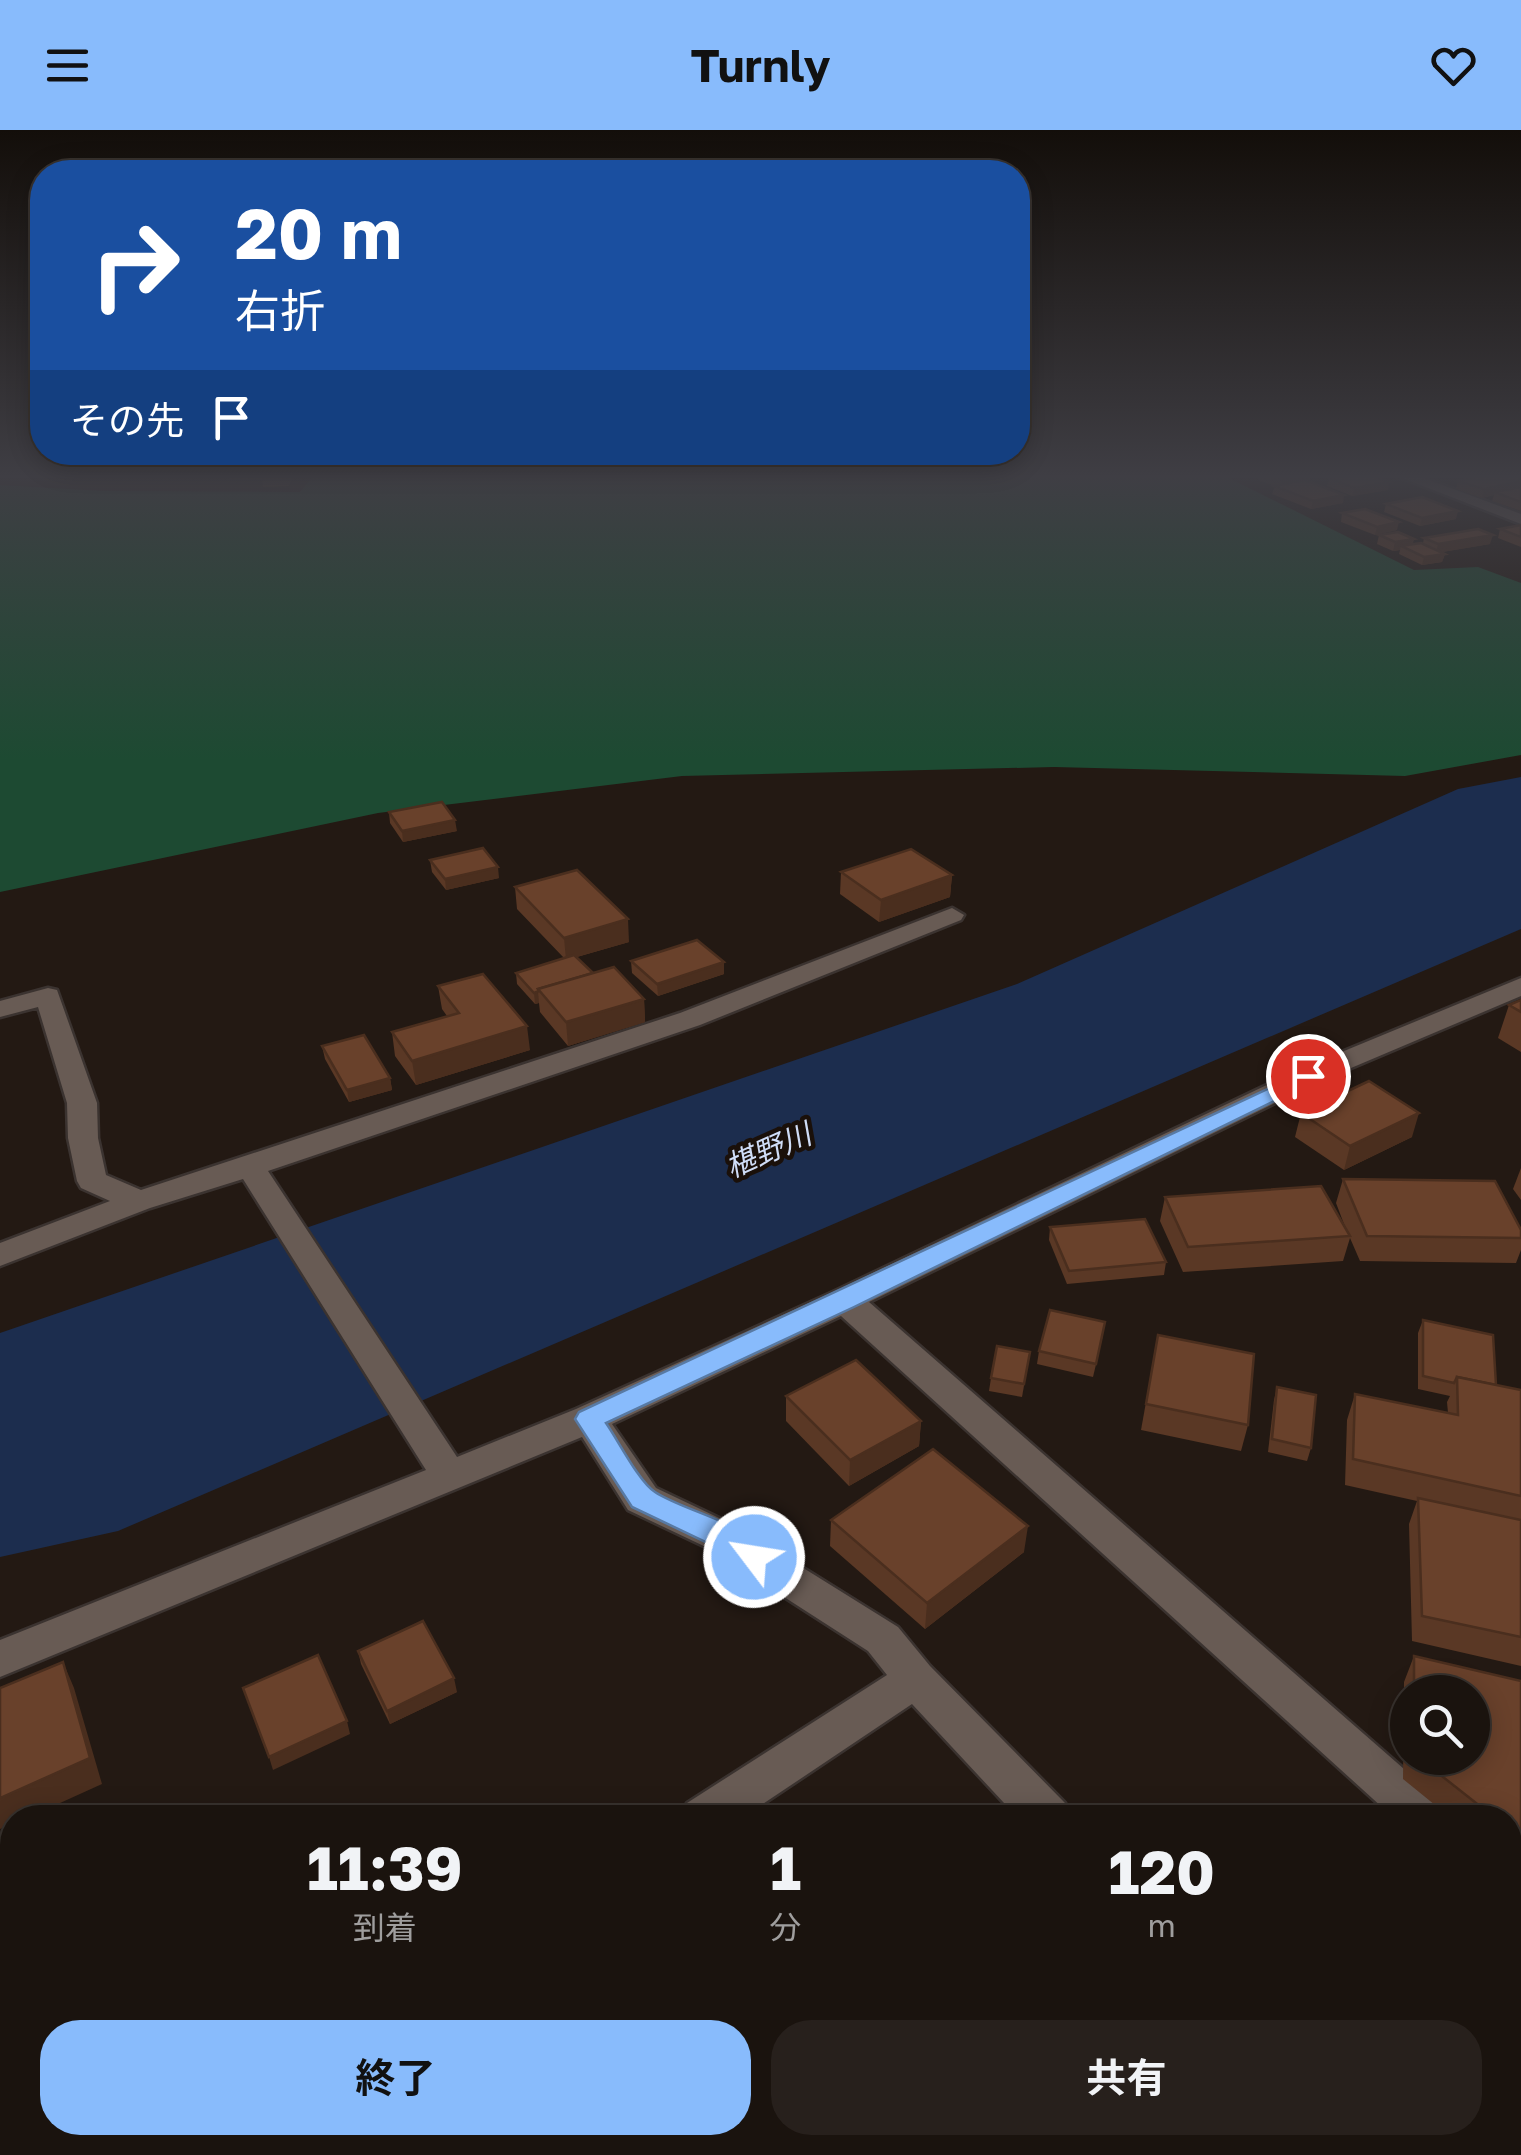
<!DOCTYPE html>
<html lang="ja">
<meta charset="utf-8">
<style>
:root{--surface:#1a130e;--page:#27201c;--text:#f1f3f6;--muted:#9f9e9e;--line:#38322e;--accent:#88bbfc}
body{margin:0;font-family:"Golos Text","Noto Sans JP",sans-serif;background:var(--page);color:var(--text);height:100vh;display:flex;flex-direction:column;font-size:38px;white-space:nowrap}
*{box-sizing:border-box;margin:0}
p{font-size:32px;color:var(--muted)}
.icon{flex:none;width:55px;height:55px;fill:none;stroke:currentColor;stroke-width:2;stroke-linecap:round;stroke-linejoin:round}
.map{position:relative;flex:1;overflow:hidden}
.drawer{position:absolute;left:0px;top:1675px;width:1522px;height:350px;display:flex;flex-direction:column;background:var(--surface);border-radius:40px 40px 0 0;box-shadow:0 5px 25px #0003,0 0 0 2px var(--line)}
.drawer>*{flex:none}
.top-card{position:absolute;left:30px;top:30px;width:1000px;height:305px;border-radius:40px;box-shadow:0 5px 25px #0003,0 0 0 2px var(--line);background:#1a4fa0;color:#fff;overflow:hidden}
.buttons{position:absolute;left:1390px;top:1545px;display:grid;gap:20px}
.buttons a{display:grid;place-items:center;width:100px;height:100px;border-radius:50%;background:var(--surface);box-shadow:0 5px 25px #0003,0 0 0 2px var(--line);font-size:50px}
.pin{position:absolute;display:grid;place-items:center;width:85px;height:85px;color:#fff;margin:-42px;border:5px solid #fff;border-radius:50%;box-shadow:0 2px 10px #0007}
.me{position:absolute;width:110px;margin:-55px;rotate:301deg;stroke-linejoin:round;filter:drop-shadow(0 0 8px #0008)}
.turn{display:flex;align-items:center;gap:35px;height:210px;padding:0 40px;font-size:45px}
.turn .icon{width:130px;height:130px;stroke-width:2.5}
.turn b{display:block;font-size:70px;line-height:85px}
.then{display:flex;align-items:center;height:95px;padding:0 40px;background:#0003;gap:20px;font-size:38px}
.eta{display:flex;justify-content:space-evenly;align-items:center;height:170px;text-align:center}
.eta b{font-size:60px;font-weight:700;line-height:70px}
.primary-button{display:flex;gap:20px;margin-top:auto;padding:20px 40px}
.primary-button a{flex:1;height:115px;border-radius:40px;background:var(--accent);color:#111;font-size:40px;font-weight:700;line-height:115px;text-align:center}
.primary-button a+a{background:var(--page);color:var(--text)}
header{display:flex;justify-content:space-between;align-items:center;height:130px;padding:0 40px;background:var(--accent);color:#111;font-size:45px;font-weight:700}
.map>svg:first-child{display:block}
.forest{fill:#1d4a32}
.water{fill:#1c2d4e}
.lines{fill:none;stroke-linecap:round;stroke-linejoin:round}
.minor-casing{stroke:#3b3330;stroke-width:5}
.minor{fill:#685b54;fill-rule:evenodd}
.wall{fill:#5a3825;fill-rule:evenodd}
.shaded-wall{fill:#4a2e1e}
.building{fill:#69412b;stroke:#4a2e1e;stroke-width:2.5}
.route{fill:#88bbfc;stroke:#587aa4;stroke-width:2.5}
.labels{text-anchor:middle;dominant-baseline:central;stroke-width:9;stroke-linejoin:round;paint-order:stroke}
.water-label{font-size:30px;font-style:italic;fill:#d0ddf7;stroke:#1a100a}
</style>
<header><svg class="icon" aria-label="menu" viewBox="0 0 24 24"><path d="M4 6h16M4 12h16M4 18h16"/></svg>Turnly<svg class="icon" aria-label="heart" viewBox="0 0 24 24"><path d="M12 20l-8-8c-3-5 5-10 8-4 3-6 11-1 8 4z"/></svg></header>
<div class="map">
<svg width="1521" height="2025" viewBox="0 0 1521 2025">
<rect width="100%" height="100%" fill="#231913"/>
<path class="forest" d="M 313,346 L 1225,346 L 1414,440 L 1478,437 L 1521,453 L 1521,625 L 1405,646 L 1054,637 L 682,646 L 378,683 L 0,762 L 0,355 L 103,361 L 300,362 Z"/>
<path class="water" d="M 1521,647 L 1521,799 L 118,1401 L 0,1427 L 0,1203 L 1017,854 L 1458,659 Z"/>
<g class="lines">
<defs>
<g id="minor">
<path d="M 1397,346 L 1418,346 L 1521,384 L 1521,394 Z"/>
<path d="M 952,778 L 964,785 L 961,790 L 700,895 L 268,1041 L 457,1327 L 576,1279 L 833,1162 L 1298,940 L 1521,848 L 1521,866 L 1318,952 L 869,1172 L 1443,1673 L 1450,1688 L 1394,1688 L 841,1186 L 612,1294 L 656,1358 L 736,1396 L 898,1497 L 930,1536 L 1065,1673 L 1072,1688 L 1018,1688 L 912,1574 L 742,1688 L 680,1688 L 687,1673 L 887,1545 L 868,1521 L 708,1418 L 628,1380 L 582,1307 L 0,1547 L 0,1510 L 426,1340 L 243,1049 L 150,1078 L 0,1136 L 0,1113 L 110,1071 L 81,1058 L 77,1051 L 68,1008 L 67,973 L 38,877 L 0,887 L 0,871 L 48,858 L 57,860 L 97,973 L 98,1008 L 106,1045 L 141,1060 L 680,883 Z"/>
<path d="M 1510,1738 L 1521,1743 L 1521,1794 L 1510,1790 Z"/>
<path d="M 428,2012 L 484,2012 L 490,2025 L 433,2025 Z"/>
<path d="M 1128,2012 L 1181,2012 L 1176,2025 L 1122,2025 Z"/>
</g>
</defs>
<use href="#minor" class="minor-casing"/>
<use href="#minor" class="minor"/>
</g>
<g class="wall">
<path d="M 228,346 L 293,346 L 289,356 L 263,357 L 262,349 L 229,350 Z"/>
<path d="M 1259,346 L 1310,346 L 1309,351 L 1343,373 L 1311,379 L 1272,364 L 1275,356 L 1258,350 Z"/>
<path d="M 1323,346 L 1374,346 L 1389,352 L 1388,360 L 1352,366 L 1327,356 L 1329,349 Z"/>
<path d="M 1521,346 L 1521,381 L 1492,371 L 1494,365 L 1482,368 L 1456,359 L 1458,351 Z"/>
<path d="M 1386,374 L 1456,389 L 1420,396 L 1384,382 Z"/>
<path d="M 1342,383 L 1397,400 L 1375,405 L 1341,392 Z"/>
<path d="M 1521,395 L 1521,417 L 1498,408 L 1500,399 Z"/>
<path d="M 1379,405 L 1413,414 L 1423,413 L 1424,408 L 1490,414 L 1442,422 L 1445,424 L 1442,432 L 1422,435 L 1399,424 L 1400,420 L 1393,421 L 1377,414 Z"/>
<path d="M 389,682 L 457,701 L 403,712 L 390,693 Z"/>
<path d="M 430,730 L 499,748 L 446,760 L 432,742 Z"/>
<path d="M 841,742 L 952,745 L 950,767 L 879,792 L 840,764 Z"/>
<path d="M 515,757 L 629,812 L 577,827 L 593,843 L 644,869 L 645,892 L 568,916 L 540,882 L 539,873 L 535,874 L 517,854 L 516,843 L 564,828 L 517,779 Z"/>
<path d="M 631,831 L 724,832 L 724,844 L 658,866 L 632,843 Z"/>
<path d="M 438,856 L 530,920 L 416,955 L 395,926 L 392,902 L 447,886 L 442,879 Z"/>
<path d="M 1521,870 L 1521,922 L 1498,908 L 1509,875 Z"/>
<path d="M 322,916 L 390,948 L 392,960 L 349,972 L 325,929 Z"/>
<path d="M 1301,983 L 1412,1007 L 1344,1040 L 1295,1007 Z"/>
<path d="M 1521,1038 L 1521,1070 L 1513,1059 Z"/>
<path d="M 1343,1049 L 1521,1100 L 1521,1120 L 1516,1133 L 1360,1131 L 1350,1108 L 1343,1131 L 1183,1142 L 1160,1091 L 1165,1067 L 1347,1102 L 1336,1073 Z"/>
<path d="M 1050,1097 L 1166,1132 L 1164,1145 L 1067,1154 L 1049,1110 Z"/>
<path d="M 1423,1190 L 1496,1255 L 1521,1260 L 1521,1536 L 1412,1511 L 1409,1394 L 1417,1371 L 1345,1355 L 1347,1290 L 1355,1264 L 1448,1283 L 1447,1272 L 1450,1266 L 1418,1259 L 1418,1203 Z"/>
<path d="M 1103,1205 L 1093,1247 L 1037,1234 L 1039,1221 Z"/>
<path d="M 1158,1205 L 1248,1295 L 1241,1321 L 1141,1300 Z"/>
<path d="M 1030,1222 L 1022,1267 L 989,1261 L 991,1248 Z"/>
<path d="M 1277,1257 L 1311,1318 L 1307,1331 L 1268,1322 L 1274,1270 Z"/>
<path d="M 786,1266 L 921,1291 L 919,1316 L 849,1356 L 786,1291 Z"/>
<path d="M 831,1390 L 1024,1422 L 925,1499 L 830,1416 Z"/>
<path d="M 358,1521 L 457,1562 L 390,1594 L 361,1534 Z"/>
<path d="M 1414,1526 L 1521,1551 L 1521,1740 L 1514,1738 L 1510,1735 L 1510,1688 L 1451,1688 L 1403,1649 L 1404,1552 ZM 1408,1562 L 1472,1562 L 1472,1628 L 1408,1628 Z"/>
</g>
<g class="shaded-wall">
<path d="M 1300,346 L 1310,346 L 1309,352 L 1280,358 L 1282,350 Z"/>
<path d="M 1521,351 L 1521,359 L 1494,362 L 1494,365 L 1482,368 L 1484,359 Z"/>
<path d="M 1389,352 L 1388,360 L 1352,366 L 1354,358 Z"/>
<path d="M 1344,365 L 1343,373 L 1311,379 L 1313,371 Z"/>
<path d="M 1458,381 L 1456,389 L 1420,396 L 1422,388 Z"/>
<path d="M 1399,392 L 1397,400 L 1375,405 L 1377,397 Z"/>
<path d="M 1493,405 L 1490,414 L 1436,423 L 1438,414 Z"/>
<path d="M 1414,409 L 1412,418 L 1401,416 L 1400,420 L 1393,421 L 1395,412 Z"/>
<path d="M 1445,424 L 1442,432 L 1422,435 L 1424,427 Z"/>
<path d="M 455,690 L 457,701 L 403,712 L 402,701 Z"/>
<path d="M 498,737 L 499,748 L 446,760 L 445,749 Z"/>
<path d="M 952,745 L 950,767 L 879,792 L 881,770 Z"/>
<path d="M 628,789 L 629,812 L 566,830 L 564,808 Z"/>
<path d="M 724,832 L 724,844 L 658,866 L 657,854 Z"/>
<path d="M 538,861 L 539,873 L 535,874 L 534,863 Z"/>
<path d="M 644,869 L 645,892 L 568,916 L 566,892 Z"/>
<path d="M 527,896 L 530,920 L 416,955 L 412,931 Z"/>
<path d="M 390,948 L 392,960 L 349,972 L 347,960 Z"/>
<path d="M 1419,983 L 1412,1007 L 1344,1040 L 1350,1016 Z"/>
<path d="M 921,1291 L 919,1316 L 849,1356 L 850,1330 Z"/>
<path d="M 1028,1396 L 1024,1422 L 925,1499 L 927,1473 Z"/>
<path d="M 63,1532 L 74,1558 L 102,1654 L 27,1688 L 12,1688 L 12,1694 L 0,1699 L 0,1668 Z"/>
<path d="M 454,1548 L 457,1562 L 390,1594 L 387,1581 Z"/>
<path d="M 347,1591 L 350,1604 L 273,1640 L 269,1627 Z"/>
</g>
<g class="building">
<path d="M 263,346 L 288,346 L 287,348 L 261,349 Z"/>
<path d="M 1272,346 L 1300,346 L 1282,350 Z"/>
<path d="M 1339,346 L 1374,346 L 1389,352 L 1354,358 L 1329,348 Z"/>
<path d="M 1480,346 L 1521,346 L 1521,351 L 1484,359 L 1458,351 Z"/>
<path d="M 1305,350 L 1344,365 L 1313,371 L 1274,356 Z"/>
<path d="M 1521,357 L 1521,372 L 1494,362 Z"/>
<path d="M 1422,367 L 1458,381 L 1422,388 L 1386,374 Z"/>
<path d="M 1365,379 L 1399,392 L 1377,397 L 1342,383 Z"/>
<path d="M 1521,395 L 1521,407 L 1500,399 Z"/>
<path d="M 1478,399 L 1493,405 L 1438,414 L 1424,408 Z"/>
<path d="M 1398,402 L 1414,409 L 1395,412 L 1379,405 Z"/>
<path d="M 1421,413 L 1445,424 L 1424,427 L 1401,416 Z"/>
<path d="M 442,672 L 455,690 L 402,701 L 389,682 Z"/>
<path d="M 483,718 L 498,737 L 445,749 L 430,730 Z"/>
<path d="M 911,719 L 952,745 L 881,770 L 841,742 Z"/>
<path d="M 577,740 L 628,789 L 564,808 L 515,757 Z"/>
<path d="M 697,810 L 724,832 L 657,854 L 631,831 Z"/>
<path d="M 574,825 L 593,843 L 538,859 L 539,861 L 534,863 L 516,843 Z"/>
<path d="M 614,837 L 644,869 L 566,892 L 538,859 Z"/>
<path d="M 483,844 L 527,896 L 412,931 L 392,902 L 459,883 L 438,856 Z"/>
<path d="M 1521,870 L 1521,882 L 1509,875 Z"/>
<path d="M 364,905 L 390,948 L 347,960 L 322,916 Z"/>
<path d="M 1369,951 L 1419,983 L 1350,1016 L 1301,983 Z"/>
<path d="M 1343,1049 L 1495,1051 L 1521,1100 L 1521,1108 L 1367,1106 Z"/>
<path d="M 1321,1056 L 1350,1106 L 1188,1117 L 1165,1067 Z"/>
<path d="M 1145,1089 L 1166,1132 L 1069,1141 L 1050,1097 Z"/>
<path d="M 1050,1180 L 1105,1192 L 1096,1234 L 1039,1221 Z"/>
<path d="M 1423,1190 L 1493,1205 L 1496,1255 L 1457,1247 L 1454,1253 L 1423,1246 Z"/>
<path d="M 1158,1205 L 1254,1224 L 1248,1295 L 1146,1274 Z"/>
<path d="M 997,1216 L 1030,1222 L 1024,1254 L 991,1248 Z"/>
<path d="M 856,1230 L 921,1291 L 850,1330 L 786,1266 Z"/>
<path d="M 1457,1247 L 1521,1260 L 1521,1366 L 1353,1329 L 1355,1264 L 1458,1285 Z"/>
<path d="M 1277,1257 L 1316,1265 L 1311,1318 L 1272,1309 Z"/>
<path d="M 933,1319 L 1028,1396 L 927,1473 L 831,1390 Z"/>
<path d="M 1418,1368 L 1521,1390 L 1521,1507 L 1422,1486 Z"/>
<path d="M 423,1491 L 454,1548 L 387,1581 L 358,1521 Z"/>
<path d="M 318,1525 L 347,1591 L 269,1627 L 243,1558 Z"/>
<path d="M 1414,1526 L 1521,1551 L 1521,1708 L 1510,1699 L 1510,1688 L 1495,1688 L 1419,1628 L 1472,1628 L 1472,1562 L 1414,1562 Z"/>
<path d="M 63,1532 L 90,1628 L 0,1668 L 0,1558 Z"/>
</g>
<linearGradient id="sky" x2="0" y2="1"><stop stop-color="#130e0a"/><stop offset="0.55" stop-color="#3f3e44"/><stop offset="1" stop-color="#3f3e44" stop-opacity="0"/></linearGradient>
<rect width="1521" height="630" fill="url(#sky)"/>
<path class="route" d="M 1308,940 L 1315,942 L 1318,946 L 1315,951 L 854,1177 L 606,1293 C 618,1310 639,1352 655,1362 C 685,1382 753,1394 769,1427 L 765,1436 L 754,1439 L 744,1436 L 712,1415 L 632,1377 L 575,1289 L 579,1282 Z"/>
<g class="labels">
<g class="water-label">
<text transform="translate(768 1020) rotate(-24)">椹野川</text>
</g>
</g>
</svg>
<div class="buttons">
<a><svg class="icon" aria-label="search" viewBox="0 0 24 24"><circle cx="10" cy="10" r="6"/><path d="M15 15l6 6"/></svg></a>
</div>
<div class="pin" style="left:1308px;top:946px;background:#d93025"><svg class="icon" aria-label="arrive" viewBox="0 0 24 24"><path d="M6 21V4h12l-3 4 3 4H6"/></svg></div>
<svg class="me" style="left:754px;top:1427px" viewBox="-20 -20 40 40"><circle r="17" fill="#88bbfc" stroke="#fff" stroke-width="3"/><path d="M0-11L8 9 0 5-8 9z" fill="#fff"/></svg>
<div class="top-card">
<div class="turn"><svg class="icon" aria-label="right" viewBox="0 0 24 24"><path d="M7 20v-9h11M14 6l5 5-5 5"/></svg><div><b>20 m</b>右折</div></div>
<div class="then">その先<svg class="icon" aria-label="arrive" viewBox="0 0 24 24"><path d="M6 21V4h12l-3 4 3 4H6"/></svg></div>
</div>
<section class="drawer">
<div class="eta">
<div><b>11:39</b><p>到着</p></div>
<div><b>1</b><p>分</p></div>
<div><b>120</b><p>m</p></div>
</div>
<div class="primary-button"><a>終了</a><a>共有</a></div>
</section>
</div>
